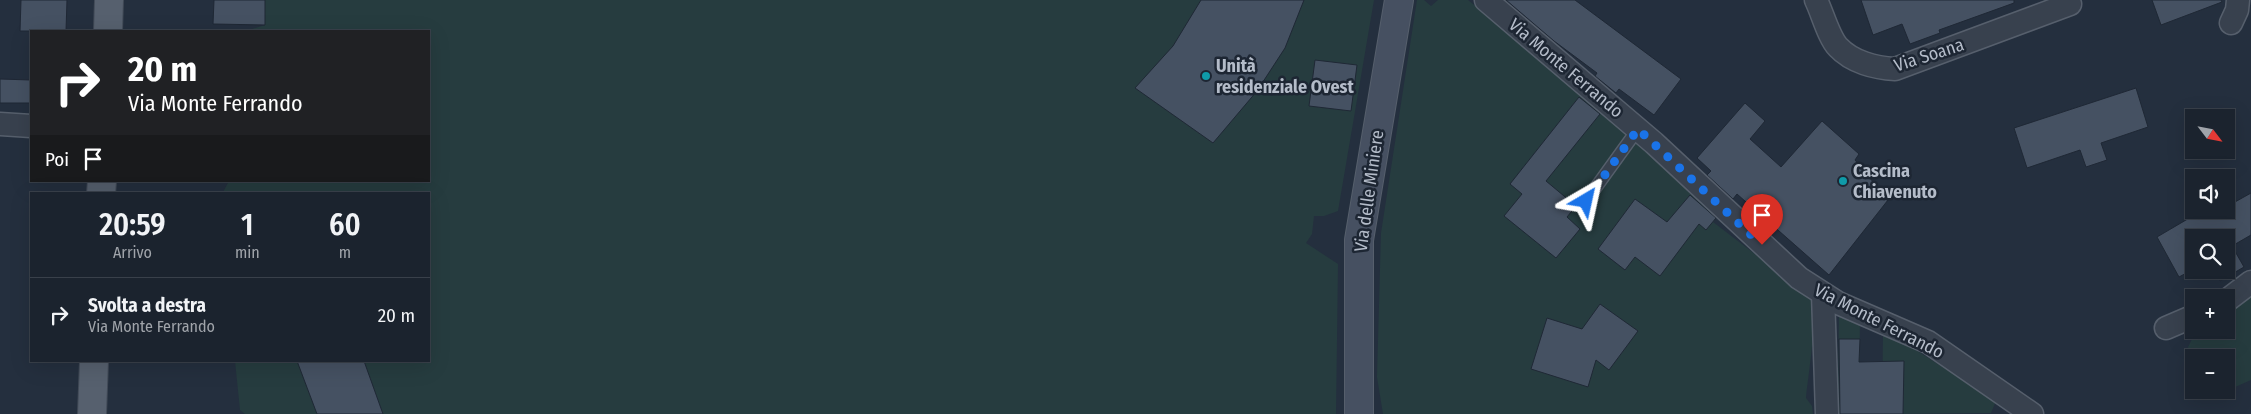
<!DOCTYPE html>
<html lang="it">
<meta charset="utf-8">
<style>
:root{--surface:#1b232e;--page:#242b36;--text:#f1f3f6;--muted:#a0a4aa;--line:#39404a}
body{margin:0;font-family:"Fira Sans Condensed",sans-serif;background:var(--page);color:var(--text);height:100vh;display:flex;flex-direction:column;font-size:19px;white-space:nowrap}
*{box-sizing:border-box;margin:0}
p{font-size:16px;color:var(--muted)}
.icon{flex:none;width:28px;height:28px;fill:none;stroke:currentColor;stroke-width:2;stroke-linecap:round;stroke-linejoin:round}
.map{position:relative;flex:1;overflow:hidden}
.side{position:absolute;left:30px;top:192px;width:400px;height:170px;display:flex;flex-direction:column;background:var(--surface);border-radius:0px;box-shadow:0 5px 20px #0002,0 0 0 1px var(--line)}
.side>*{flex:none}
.hud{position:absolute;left:30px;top:30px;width:400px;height:152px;border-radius:0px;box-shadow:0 5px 20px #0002,0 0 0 1px var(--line);background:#202124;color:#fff;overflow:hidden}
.needle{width:32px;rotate:122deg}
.buttons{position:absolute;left:2185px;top:109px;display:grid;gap:10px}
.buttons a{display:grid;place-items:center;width:50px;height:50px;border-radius:0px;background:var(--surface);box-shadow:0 5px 20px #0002,0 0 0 1px var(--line);font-size:25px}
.pin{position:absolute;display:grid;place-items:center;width:42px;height:42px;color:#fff;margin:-51px -21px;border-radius:50% 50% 50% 0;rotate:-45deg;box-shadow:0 0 5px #0007}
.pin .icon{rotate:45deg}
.me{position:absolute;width:55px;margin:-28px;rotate:36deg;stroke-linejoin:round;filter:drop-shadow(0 0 4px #0008)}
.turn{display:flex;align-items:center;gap:18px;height:105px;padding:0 15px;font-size:22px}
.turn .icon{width:65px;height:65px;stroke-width:2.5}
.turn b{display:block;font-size:35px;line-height:42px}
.then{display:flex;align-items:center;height:48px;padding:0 15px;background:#0003;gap:10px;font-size:19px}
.eta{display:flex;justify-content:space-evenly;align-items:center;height:85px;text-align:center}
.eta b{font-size:30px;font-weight:600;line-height:35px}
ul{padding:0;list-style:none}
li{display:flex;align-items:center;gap:15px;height:75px;padding:0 15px;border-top:1px solid var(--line)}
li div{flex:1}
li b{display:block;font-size:19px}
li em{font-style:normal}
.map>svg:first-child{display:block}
.green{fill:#263c3f}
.building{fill:#455162;stroke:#1f2835}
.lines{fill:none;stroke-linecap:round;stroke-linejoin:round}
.lane-casing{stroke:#565f6c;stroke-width:14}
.street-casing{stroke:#565f6c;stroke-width:25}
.secondary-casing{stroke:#565f6c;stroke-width:30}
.primary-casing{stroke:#414a57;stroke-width:30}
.lane{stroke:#38414e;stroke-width:11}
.street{stroke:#38414e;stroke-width:22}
.secondary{stroke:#465061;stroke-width:28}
.primary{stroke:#56606e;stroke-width:28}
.route{stroke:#1a73e8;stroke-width:9;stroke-dasharray:0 16.2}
.culture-dot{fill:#0f9aa8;stroke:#1d2633;stroke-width:2}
.labels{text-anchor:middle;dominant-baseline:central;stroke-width:5;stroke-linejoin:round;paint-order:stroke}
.street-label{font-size:18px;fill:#b4bcc9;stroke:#1d2633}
.poi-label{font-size:18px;font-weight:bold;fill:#b4bcc9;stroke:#1d2633;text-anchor:start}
</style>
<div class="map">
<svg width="2251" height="414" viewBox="0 0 2251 414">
<rect width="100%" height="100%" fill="#242f3e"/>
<g class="green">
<path d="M 265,0 L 1374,0 L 1338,211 L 1324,216 L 1314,216 L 1312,234 L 1306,243 L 1338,264 L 1336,414 L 245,414 L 240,410 L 235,361 L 429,361 L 429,194 L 222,194 L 229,181 L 429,181 L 429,31 L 246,31 L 265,25 Z"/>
<path d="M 1417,0 L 1424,0 L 1431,6 L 1438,0 L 1468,0 L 1583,92 L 1721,213 L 1713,222 L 1810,296 C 1819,314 1808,375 1806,398 L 1812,406 L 1813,414 L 1383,414 L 1377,377 L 1381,233 Z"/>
<path d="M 2251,292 L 2251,380 L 2226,391 L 2224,390 L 2226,390 L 2226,358 L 2194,358 L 2194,374 C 2182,358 2186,347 2197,332 L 2226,330 C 2226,308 2234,304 2251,292 Z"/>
<path d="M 1839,309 L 1860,321 L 1859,414 L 1838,414 Z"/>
<path d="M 1883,333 L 1911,347 L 1996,401 L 1991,413 L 1882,414 Z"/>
</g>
<g class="building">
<path d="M 21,0 L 67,0 L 66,31 L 20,31 Z"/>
<path d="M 214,0 L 265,0 L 265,25 L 213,24 Z"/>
<path d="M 1201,0 L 1304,0 L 1285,48 L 1257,91 L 1213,143 L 1135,88 L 1173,46 Z"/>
<path d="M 1506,0 L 1575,0 L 1681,79 L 1654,115 L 1619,89 L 1616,93 L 1595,76 L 1597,73 L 1554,41 Z"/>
<path d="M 1861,0 L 2014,0 L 2014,3 L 1939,30 L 1940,33 L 1910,44 L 1902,24 L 1873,35 Z"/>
<path d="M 2152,0 L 2221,0 L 2222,2 L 2161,25 Z"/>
<path d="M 1315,60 L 1357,65 L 1351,111 L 1309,106 Z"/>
<path d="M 0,79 L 31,80 L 31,103 L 0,103 Z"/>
<path d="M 2136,88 L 2148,127 L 2101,143 L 2107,160 L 2086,167 L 2080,150 L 2027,168 L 2014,128 Z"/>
<path d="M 1579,97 L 1600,114 L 1546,181 L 1576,206 L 1567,217 L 1580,229 L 1556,258 L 1504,216 L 1522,194 L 1510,184 Z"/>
<path d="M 1745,103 L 1765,121 L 1750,139 L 1781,167 L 1822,121 L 1859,154 L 1855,160 L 1888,200 L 1829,275 L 1737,194 L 1733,199 L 1707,175 L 1711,171 L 1697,158 Z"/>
<path d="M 2251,193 L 2251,235 L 2232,246 L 2244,267 L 2220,281 L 2214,270 L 2226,270 L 2226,238 L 2194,238 L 2194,269 L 2179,277 L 2157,237 L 2203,210 L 2226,210 L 2226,207 Z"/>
<path d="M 1690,195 L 1716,218 L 1706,230 L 1699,224 L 1660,276 L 1635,257 L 1625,270 L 1598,249 L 1635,199 L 1667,222 Z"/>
<path d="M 1600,304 L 1638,331 L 1609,370 L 1596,360 L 1588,387 L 1531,369 L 1547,318 L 1582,329 Z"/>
<path d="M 1839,339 L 1860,339 L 1859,362 L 1904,361 L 1903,414 L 1840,414 Z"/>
<path d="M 297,361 L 364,361 L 383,414 L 317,414 Z"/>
</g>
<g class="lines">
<defs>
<path id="lane" d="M 1586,201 L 1638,129"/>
<g id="street">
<path d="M 1486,0 L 1654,143 L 1799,278 L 1838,303 L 1928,342 L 2032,414"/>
<path d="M 1816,0 C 1822,12 1829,38 1838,47 C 1852,62 1875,68 1895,69 L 2070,4"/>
<path d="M 2231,23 L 2237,10 L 2238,0"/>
<path d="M 0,124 L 31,126"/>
<path d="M 1823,294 L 1827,414"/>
<path d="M 2226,301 L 2251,282"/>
<path d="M 2166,328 L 2194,316"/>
</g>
<path id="secondary" d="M 1359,414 L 1359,240 L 1399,0"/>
<g id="primary">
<path d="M 108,31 L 109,0"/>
<path d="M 101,194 L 102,181"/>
<path d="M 92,414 L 94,361"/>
</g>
</defs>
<use href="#lane" class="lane-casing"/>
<use href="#street" class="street-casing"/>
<use href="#secondary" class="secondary-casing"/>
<use href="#primary" class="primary-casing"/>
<use href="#lane" class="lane"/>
<use href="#street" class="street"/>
<use href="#secondary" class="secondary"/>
<use href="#primary" class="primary"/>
</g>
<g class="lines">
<path class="route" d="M 1586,201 L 1638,129 L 1762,245"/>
</g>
<g class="culture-dot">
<circle cx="1206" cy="76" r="5"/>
<circle cx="1843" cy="181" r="5"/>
</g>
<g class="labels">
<g class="street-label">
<text transform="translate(1929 55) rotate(-18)">Via Soana</text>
<text transform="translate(1566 68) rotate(40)">Via Monte Ferrando</text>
<text transform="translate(1369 191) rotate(-82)">Via delle Miniere</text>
<text transform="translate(1879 321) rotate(27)">Via Monte Ferrando</text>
</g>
<g class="poi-label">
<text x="1216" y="66">Unità<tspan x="1216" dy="21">residenziale Ovest</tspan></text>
<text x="1853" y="171">Cascina<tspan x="1853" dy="21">Chiavenuto</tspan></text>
</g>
</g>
</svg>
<div class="buttons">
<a><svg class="needle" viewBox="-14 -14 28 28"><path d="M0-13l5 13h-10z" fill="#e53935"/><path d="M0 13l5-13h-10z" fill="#a0a4aa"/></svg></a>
<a><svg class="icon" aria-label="sound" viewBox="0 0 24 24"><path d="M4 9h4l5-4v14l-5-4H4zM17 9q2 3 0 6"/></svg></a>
<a><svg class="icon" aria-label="search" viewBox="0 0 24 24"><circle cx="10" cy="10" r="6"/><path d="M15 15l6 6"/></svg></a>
<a>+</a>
<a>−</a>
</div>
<div class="pin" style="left:1762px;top:245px;background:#d93025"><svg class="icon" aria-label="arrive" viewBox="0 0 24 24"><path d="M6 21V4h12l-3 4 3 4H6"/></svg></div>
<svg class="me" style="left:1586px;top:201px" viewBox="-20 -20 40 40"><path d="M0-17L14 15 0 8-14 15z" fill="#1a73e8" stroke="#fff" stroke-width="4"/></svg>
<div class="hud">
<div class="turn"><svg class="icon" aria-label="right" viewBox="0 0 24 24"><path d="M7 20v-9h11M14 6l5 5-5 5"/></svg><div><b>20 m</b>Via Monte Ferrando</div></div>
<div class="then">Poi<svg class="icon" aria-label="arrive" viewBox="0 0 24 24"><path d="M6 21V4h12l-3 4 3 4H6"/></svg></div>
</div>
<section class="side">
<div class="eta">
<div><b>20:59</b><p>Arrivo</p></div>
<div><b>1</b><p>min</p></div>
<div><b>60</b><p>m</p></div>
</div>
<ul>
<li><svg class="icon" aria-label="right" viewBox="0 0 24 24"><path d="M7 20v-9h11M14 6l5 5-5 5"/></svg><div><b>Svolta a destra</b><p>Via Monte Ferrando</p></div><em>20 m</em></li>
</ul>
</section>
</div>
